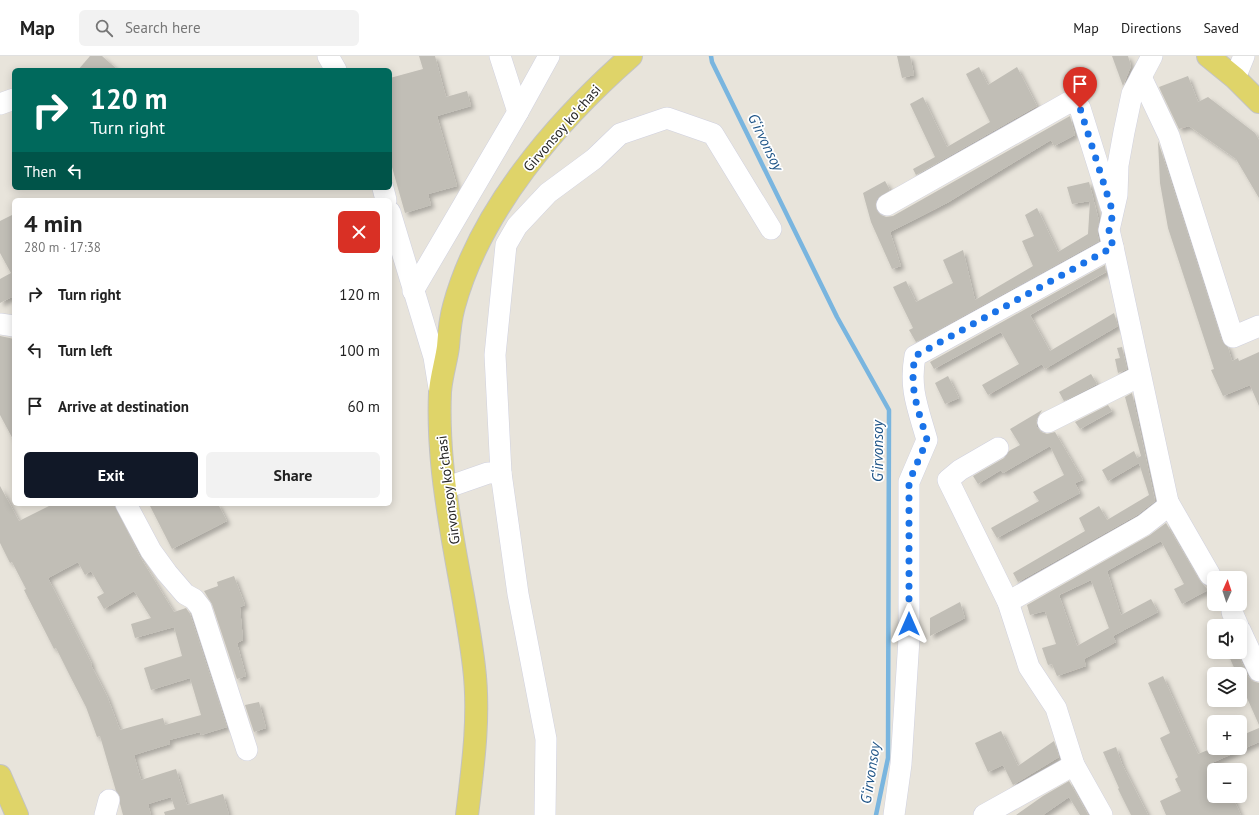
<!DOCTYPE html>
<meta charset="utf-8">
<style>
:root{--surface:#fff;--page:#f2f2f2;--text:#222;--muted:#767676;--line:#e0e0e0;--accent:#111827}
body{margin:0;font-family:"PT Sans",sans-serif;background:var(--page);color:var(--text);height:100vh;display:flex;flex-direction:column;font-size:15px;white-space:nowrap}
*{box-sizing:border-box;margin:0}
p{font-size:13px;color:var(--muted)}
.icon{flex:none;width:22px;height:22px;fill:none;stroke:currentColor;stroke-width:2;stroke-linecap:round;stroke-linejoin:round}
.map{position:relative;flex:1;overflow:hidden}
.side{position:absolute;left:12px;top:142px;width:380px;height:308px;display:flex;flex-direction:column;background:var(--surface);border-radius:6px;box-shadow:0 2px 10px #0003}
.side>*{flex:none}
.guide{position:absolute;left:12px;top:12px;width:380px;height:122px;border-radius:6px;box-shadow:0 2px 10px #0003;background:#00695c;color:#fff;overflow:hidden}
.needle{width:26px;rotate:3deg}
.controls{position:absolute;left:1207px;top:515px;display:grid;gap:8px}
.controls a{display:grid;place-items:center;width:40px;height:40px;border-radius:6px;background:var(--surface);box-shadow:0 2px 10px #0003;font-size:20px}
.pin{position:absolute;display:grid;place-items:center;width:34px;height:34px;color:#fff;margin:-41px -17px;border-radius:50% 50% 50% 0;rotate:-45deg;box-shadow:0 0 4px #0007}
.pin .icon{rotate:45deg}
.me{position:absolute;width:44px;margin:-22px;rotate:0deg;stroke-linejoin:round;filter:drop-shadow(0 0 3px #0008)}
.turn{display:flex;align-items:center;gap:14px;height:84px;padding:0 12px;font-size:18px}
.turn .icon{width:52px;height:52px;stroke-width:2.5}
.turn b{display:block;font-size:28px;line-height:34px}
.then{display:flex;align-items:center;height:38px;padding:0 12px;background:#0003;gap:8px;font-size:15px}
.round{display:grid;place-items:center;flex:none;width:42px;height:42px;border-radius:6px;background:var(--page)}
.headline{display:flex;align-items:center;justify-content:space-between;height:68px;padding:0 12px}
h1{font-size:24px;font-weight:700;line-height:30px}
.cta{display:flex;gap:8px;margin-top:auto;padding:8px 12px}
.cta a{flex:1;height:46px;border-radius:6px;background:var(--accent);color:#fff;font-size:16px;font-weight:700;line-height:46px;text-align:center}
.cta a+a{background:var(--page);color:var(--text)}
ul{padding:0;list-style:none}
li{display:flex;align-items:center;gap:12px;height:56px;padding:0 12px}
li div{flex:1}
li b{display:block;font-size:15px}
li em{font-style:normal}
header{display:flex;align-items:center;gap:24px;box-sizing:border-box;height:56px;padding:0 20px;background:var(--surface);border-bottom:1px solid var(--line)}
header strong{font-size:19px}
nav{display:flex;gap:22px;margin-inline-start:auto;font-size:14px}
.search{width:280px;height:36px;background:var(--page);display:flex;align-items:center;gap:10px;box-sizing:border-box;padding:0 14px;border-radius:6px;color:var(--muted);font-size:15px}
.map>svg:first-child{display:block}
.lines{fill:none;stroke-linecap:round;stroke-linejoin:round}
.stream{stroke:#79b5df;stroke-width:4.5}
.building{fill:#c1beb6;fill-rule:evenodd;filter:url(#shadow)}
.minor-casing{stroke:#d0d1df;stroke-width:22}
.major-casing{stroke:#c3c3c3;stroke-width:24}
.minor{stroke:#fff;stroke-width:21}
.major{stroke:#dfd469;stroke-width:22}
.route{stroke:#1a73e8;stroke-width:7;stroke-dasharray:0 12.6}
.labels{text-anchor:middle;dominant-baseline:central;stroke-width:3.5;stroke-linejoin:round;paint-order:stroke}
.street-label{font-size:14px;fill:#272727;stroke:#fff}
.water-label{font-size:15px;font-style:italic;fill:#1d5386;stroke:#fff}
</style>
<header>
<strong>Map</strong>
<div class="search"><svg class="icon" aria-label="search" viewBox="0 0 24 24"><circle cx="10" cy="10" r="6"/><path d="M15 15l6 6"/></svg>Search here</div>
<nav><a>Map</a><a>Directions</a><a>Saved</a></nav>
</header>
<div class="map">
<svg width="1259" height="759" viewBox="0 0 1259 759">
<defs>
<filter id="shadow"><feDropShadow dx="3.5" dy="3.5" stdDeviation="2" flood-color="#0004"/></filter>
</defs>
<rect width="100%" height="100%" fill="#e8e4db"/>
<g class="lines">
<path class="stream" d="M 711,0 L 712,6 L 837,261 L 889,354 L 888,702 L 876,759"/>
</g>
<g class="building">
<path d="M 90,0 L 102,0 L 118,14 L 78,14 Z"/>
<path d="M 419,0 L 435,0 L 446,41 L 467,35 L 471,50 L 437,60 L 457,130 L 428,138 L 431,149 L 405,157 L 390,104 L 390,22 L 423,13 Z"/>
<path d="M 897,0 L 910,0 L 914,19 L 902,22 Z"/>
<path d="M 1112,0 L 1128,0 L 1131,10 L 1123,30 Z"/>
<path d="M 979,11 L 988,29 L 1017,11 L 1037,50 L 916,119 L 913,113 L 935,101 L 910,48 L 923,41 L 947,91 L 990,66 L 966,18 Z"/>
<path d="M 1188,20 L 1198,46 L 1208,41 L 1255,77 L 1259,84 L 1259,142 L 1236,103 L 1189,70 L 1179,73 L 1159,31 Z"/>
<path d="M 1070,60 L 1075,79 L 1054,90 L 1051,84 L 947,147 L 890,176 L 901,210 L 892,213 L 871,166 L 863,137 L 885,125 L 890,134 L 877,143 L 875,149 L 877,155 L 881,159 L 886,161 L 893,160 Z"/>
<path d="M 1158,85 L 1222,285 L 1228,291 L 1232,305 L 1238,302 L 1239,305 L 1259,296 L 1259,350 L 1250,329 L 1223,340 L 1211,314 L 1214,313 L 1168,172 L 1160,127 Z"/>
<path d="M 1089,126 L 1099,165 L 1097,176 L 1099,185 L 916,286 L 909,274 L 913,272 L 893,231 L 906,225 L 916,246 L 953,227 L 943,204 L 963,194 L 975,244 L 1033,210 L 1022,185 L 1034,180 L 1025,159 L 1037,152 L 1058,196 L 1088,178 L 1090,145 L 1072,148 L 1067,131 Z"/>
<path d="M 14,158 L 14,240 L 0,247 L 0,223 L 11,217 L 0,197 L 0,165 Z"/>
<path d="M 1105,209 L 1106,216 L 1030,259 L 1050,295 L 1114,257 L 1118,270 L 1045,313 L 1042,308 L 988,339 L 982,329 L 1019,308 L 1001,276 L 934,313 L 930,306 Z"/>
<path d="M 0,280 L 14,283 L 14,385 L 0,359 Z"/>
<path d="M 1122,291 L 1127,313 L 1118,317 L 1115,303 L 1120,302 L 1117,292 Z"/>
<path d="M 1091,318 L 1097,328 L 1064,345 L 1059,336 Z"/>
<path d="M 948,320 L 959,342 L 945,348 L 935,327 Z"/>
<path d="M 1132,337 L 1155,445 L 1137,459 L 1018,526 L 1013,517 L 1085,475 L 1079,462 L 1099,450 L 1107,464 L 1149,439 L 1139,407 L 1108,425 L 1102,414 L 1134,395 L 1138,404 L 1137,402 L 1141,400 L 1125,341 Z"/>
<path d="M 1108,349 L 1112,355 L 1080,373 L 1075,366 Z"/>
<path d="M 1042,354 L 1036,365 L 1037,371 L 1041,376 L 1047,378 L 1055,376 L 1083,424 L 1075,427 L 1080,437 L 997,482 L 991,472 L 1039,445 L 1033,436 L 1064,419 L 1050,390 L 1003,417 L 1001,414 L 978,428 L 973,420 L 1004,402 L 1009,395 L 1020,389 L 1010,373 Z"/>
<path d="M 0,430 L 19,465 L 53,448 L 114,448 L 140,501 L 174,556 L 186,552 L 190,558 L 227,671 L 201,679 L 200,676 L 169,684 L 170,688 L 134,699 L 141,724 L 176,713 L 187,749 L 223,738 L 229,759 L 165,759 L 164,756 L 175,753 L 171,741 L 148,748 L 151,759 L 123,759 L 120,748 L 120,741 L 116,735 L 100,680 L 97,681 L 86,651 L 70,620 L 56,592 L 54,593 L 24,534 L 26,533 L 12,506 L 10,507 L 0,487 ZM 78,506 L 85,519 L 91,515 L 104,537 L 97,541 L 104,553 L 134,535 L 151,562 L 131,568 L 135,582 L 174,571 L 182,600 L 144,612 L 151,634 L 190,622 L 201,659 L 165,669 L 163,662 L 120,674 L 107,640 L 91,609 L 92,608 L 48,522 Z"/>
<path d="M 149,448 L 218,448 L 227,465 L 172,493 Z"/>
<path d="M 1166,467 L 1200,525 L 1208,534 L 1182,548 L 1174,533 L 1184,528 L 1161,485 L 1107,515 L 1121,559 L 1151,543 L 1158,556 L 1113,580 L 1116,586 L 1084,603 L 1086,610 L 1057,620 L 1052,608 L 1048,609 L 1042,592 L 1056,588 L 1045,555 L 1030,559 L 1027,549 L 1150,479 ZM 1091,524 L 1110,575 L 1109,572 L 1077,590 L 1059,539 Z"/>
<path d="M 234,520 L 245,549 L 240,551 L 243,584 L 237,587 L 246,620 L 237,623 L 212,548 L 204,535 L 218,530 L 217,526 Z"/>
<path d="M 960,546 L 965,562 L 930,580 L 930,562 Z"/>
<path d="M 1227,596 L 1237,596 L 1248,620 L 1252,625 L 1259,627 L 1259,669 L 1240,626 L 1240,618 L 1237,618 Z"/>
<path d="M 1163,620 L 1198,698 L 1213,692 L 1240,692 L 1240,680 L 1259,672 L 1259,686 L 1214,706 L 1214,740 L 1232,740 L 1241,759 L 1166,759 L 1160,745 L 1181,735 L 1175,723 L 1178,721 L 1160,682 L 1170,677 L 1148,627 Z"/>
<path d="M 259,646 L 266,672 L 254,676 L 245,649 Z"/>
<path d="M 1001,675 L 1018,710 L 1054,685 L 1059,701 L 1013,729 L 1003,709 L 988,716 L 975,687 Z"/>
<path d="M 1116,691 L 1122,708 L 1148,759 L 1131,759 L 1118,733 L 1119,732 L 1103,696 Z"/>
<path d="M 1069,725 L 1088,759 L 1080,759 L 1069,741 L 1043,759 L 1016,759 L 1043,740 Z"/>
</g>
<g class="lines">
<defs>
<g id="minor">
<path d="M 328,0 L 336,14"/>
<path d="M 500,0 L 518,56"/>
<path d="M 1141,21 L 1169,80 L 1233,281 L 1259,270"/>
<path d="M 1235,22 L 1244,0"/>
<path d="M 0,48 L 14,43"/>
<path d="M 383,132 L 386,144"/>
<path d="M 887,149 L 1071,45 L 1080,52 L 1111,151"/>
<path d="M 390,156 L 434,301 L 439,332"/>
<path d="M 413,235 L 518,56 L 549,0"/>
<path d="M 0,268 L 14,270"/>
<path d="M 1048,366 L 1140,320"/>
<path d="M 998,392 L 960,414 L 948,424 L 1008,546 L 1029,611 L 1056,652 L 1074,709 L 1102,759"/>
<path d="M 501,417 L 495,299 L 506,189 L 517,170 L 548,137 L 594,103 L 620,78 L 667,62 L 713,78 L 771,173"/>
<path d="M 445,432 L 488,417 L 501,417 L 518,538 L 546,683 L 545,759"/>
<path d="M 1168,446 L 1210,519"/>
<path d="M 126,448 L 151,495 L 167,517 L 185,538 L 194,543 L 201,552 L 247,694"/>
<path d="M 1008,546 L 1144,469 L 1167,451 L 1168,446 L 1113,191"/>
<path d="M 1232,556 L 1238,570"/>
<path d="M 1240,574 L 1259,615"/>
<path d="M 105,759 L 109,744"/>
<path d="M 894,759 L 901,708 L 909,583 L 909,426 L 927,384 C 918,352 909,333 915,300 L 1113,191 L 1109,174 L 1117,139 L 1118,109 L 1124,76 L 1132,38 L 1152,0"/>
<path d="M 984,759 L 1074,709"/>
</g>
<g id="major">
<path d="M 1208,0 L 1235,22 L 1259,46"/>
<path d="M 0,720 L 17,759"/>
<path d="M 467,759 C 473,710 480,660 474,611 C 466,542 448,475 442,406 C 440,384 439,359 440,336 C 441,321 446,306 448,291 C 449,277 450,264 454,250 C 480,154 557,65 631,0"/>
</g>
</defs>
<use href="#minor" class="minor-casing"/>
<use href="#major" class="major-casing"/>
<use href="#minor" class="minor"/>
<use href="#major" class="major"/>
</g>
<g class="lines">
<path class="route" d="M 909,568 L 909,426 L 927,384 C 918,352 909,334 915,300 L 1113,191 L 1109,174 L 1113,157 L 1080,52"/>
</g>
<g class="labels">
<g class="street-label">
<text transform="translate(562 72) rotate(-49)">Girvonsoy koʻchasi</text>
<text transform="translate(448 434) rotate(-97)">Girvonsoy koʻchasi</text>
</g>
<g class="water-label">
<text transform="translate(766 86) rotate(64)">G‘irvonsoy</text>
<text transform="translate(877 395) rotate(-90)">G‘irvonsoy</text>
<text transform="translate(870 717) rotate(-81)">G‘irvonsoy</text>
</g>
</g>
</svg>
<div class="controls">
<a><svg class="needle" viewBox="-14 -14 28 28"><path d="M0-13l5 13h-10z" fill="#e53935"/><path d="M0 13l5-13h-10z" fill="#767676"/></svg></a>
<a><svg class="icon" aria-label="sound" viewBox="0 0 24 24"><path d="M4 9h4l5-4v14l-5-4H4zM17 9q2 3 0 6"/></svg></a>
<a><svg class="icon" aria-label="layers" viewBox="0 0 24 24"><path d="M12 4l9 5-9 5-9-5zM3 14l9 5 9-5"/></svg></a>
<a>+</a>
<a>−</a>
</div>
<div class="pin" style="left:1080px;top:52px;background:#d93025"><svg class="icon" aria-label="arrive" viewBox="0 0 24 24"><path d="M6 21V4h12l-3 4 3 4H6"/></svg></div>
<svg class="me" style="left:909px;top:568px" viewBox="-20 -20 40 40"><path d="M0-17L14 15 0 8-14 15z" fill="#1a73e8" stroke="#fff" stroke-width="4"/></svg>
<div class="guide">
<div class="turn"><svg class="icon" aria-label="right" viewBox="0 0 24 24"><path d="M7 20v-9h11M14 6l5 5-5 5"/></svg><div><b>120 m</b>Turn right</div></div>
<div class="then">Then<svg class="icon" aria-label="left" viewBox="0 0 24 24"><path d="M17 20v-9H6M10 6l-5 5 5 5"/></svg></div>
</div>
<section class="side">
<div class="headline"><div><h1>4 min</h1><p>280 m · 17:38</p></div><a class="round" style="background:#d93025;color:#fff"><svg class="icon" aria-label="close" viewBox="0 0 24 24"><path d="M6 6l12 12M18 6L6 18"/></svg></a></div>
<ul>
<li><svg class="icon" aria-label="right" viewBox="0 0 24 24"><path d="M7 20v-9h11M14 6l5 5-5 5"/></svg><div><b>Turn right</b></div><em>120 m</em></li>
<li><svg class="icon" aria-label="left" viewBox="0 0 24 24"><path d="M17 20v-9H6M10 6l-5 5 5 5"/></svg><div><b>Turn left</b></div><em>100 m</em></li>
<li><svg class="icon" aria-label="arrive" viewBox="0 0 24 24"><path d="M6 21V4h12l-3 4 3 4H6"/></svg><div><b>Arrive at destination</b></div><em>60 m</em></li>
</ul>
<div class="cta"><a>Exit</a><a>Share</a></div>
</section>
</div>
